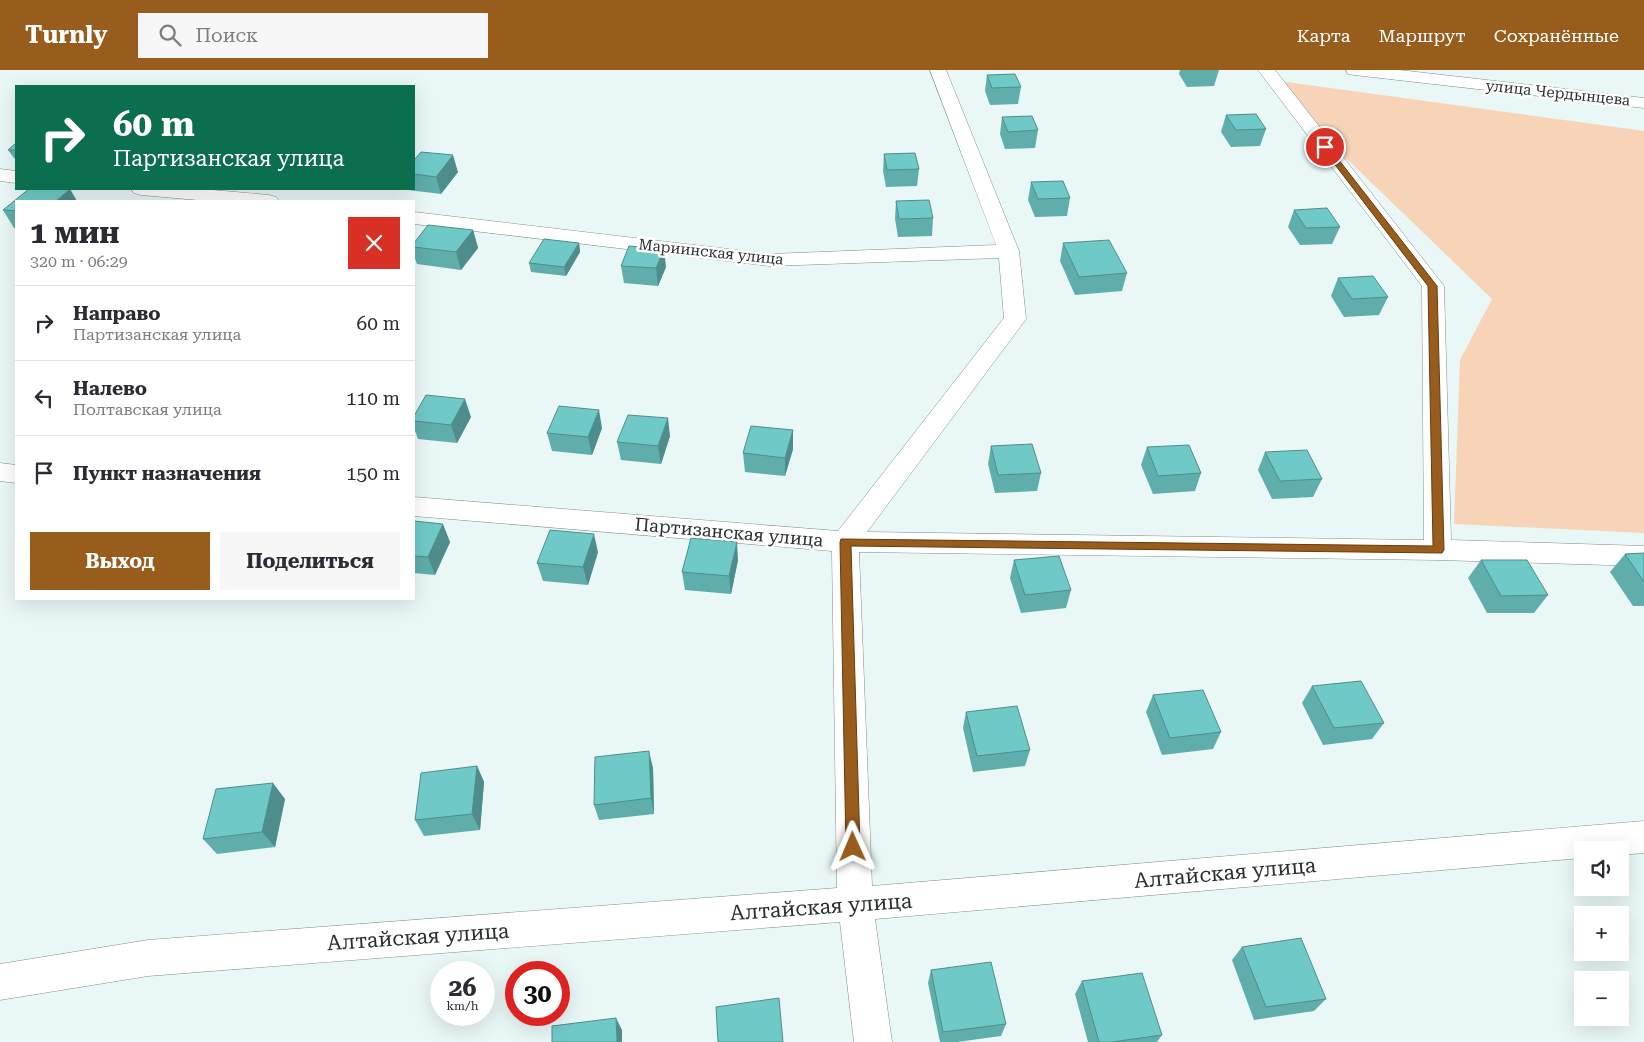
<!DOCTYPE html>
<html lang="ru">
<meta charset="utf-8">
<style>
:root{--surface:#fff;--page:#f7f7f7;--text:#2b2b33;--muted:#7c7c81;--line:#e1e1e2;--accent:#985c1d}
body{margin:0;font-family:"Roboto Serif",serif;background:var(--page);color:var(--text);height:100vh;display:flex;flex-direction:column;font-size:19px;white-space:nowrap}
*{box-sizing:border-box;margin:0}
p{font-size:16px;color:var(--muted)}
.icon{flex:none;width:28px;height:28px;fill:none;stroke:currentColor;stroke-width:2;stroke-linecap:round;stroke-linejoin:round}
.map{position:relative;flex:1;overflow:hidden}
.side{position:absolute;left:15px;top:130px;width:400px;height:400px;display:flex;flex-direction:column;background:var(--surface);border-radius:0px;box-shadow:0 5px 20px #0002}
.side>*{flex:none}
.top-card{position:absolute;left:15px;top:15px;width:400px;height:105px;border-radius:0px;box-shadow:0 5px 20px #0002;background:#0b6e4f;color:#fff;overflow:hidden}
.tools{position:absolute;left:1574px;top:771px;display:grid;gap:10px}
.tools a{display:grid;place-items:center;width:55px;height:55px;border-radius:0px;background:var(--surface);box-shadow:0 5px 20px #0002;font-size:25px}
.speed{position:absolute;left:430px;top:891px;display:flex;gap:10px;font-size:25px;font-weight:700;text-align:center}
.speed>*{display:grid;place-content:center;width:65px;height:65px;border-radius:50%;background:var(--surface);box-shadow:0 5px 20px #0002;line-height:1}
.speed small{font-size:12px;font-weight:400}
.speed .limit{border:8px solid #d22;background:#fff;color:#111}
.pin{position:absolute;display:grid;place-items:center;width:42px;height:42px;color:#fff;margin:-21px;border:2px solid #fff;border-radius:50%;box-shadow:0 1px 5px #0007}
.me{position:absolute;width:55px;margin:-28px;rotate:359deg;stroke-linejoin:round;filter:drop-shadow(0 0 4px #0008)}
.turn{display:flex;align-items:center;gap:18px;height:105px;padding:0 15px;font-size:22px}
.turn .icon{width:65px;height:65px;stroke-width:2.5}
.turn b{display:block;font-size:35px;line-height:42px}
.round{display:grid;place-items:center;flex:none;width:52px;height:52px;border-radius:0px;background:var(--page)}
.summary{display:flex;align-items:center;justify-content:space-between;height:85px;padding:0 15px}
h1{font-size:30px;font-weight:700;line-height:38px}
.button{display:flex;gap:10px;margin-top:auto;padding:10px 15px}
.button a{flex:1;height:58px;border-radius:0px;background:var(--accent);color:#fff;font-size:20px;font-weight:700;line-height:58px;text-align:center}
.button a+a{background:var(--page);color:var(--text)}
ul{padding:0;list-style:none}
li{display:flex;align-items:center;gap:15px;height:75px;padding:0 15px;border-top:1px solid var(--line)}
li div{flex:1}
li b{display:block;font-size:19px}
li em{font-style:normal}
header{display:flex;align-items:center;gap:30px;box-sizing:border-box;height:70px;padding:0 25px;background:var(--accent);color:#fff}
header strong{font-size:24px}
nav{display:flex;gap:28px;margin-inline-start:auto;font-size:18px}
.search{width:350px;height:45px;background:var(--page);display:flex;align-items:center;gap:12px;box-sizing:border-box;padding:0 18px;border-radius:0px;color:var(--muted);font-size:19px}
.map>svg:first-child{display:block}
.green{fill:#f7d4b7}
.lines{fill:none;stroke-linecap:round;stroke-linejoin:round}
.minor-casing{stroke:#808d8c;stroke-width:1}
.tertiary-casing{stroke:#808d8c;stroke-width:1}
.minor{fill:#fff;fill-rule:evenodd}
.tertiary{fill:#fff;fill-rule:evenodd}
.wall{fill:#5faeab}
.shaded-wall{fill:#4e8d8b}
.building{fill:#6fcac7;stroke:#4e8d8b}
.route{fill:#985c1d;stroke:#633c13}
.labels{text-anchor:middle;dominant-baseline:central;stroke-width:5;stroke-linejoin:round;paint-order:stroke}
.far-street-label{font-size:15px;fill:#2a2f2f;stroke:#fff}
.street-label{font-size:18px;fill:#2a2f2f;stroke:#fff}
.near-street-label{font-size:21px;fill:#2a2f2f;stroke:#fff}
</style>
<header>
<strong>Turnly</strong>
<div class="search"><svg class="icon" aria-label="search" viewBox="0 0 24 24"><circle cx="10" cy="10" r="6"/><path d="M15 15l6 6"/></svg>Поиск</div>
<nav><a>Карта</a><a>Маршрут</a><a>Сохранённые</a></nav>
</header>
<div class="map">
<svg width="1644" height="972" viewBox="0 0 1644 972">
<rect width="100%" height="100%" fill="#e9f7f6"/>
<path class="green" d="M 1264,9 L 1644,61 L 1644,463 L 1454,454 L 1460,290 L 1492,229 Z"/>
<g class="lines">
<defs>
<g id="minor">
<path d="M 930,0 L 946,0 L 1019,181 L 1026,249 L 867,462 L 1424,470 L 1422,216 L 1258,0 L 1275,0 L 1444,216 L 1451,470 L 1644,476 L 1644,496 L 1438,490 L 859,482 L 872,816 L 1644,751 L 1644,783 L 1620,785 L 1620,780 L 1582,780 L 1582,788 L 875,849 L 892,972 L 854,972 L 840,852 L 148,906 L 0,930 L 0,894 L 148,870 L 837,818 L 832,481 L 414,446 L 414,427 L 838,461 L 1004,248 L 999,188 L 770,196 L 414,154 L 414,142 L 770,184 L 996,175 Z"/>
<path d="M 0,99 L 16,101 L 16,113 L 0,111 Z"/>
<path d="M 131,119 L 201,119 L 269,125 L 276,127 L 279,131 L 209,131 L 141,125 L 134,123 Z"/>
<path d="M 0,393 L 16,395 L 16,413 L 0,411 Z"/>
</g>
<path id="tertiary" d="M 1346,0 L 1399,0 L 1644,28 L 1644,38 L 1354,5 L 1348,4 Z"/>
</defs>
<use href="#minor" class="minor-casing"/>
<use href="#tertiary" class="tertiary-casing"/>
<use href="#minor" class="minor"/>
<use href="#tertiary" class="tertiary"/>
</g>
<g class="wall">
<path d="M 1180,0 L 1219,0 L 1214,16 L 1187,17 L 1179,4 Z"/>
<path d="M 987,5 L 1021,17 L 1018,34 L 990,35 L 985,21 Z"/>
<path d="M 1226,45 L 1266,59 L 1260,76 L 1231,77 L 1221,62 Z"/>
<path d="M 1002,47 L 1038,60 L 1035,78 L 1005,79 L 1000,64 Z"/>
<path d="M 16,73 L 16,89 L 14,88 L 8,80 Z"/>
<path d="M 884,84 L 919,99 L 917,116 L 886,117 L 883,101 Z"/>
<path d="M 414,90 L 458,102 L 441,124 L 408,120 L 407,119 L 414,119 Z"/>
<path d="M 1031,112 L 1070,128 L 1067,146 L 1035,147 L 1028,130 Z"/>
<path d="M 16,131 L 16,158 L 14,158 L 3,140 Z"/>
<path d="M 896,131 L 933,148 L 932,166 L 898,167 L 895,149 Z"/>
<path d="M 1294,140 L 1340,157 L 1332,174 L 1300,175 L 1288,157 Z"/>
<path d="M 473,160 L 478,178 L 461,200 L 417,194 L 414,186 L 414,173 Z"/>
<path d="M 579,173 L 580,182 L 566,206 L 531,202 L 529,193 Z"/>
<path d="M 1063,173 L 1127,203 L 1122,221 L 1075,225 L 1060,191 Z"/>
<path d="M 621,196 L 666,197 L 658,216 L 624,213 Z"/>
<path d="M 1338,208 L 1388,227 L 1379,245 L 1344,247 L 1331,226 Z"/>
<path d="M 414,346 L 471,347 L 457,373 L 418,369 L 414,358 Z"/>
<path d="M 602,358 L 592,385 L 552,381 L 547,363 Z"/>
<path d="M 793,360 L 793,379 L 785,406 L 745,402 L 743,383 Z"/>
<path d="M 670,366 L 661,394 L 621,390 L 617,372 Z"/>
<path d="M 991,376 L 1041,403 L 1037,421 L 995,423 L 988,394 Z"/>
<path d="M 1147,377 L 1201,403 L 1195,421 L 1153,424 L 1141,395 Z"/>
<path d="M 1265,382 L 1322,409 L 1313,427 L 1272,429 L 1258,400 Z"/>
<path d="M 414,451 L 450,472 L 435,505 L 414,503 Z"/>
<path d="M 598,482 L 588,515 L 543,511 L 537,493 Z"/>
<path d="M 1644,483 L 1644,536 L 1633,536 L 1610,502 L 1625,484 Z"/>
<path d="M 738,490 L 731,524 L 685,520 L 682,502 Z"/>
<path d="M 1014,490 L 1071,520 L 1066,538 L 1021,543 L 1010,508 Z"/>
<path d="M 1481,490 L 1548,525 L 1534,543 L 1487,543 L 1468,508 Z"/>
<path d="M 1312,616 L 1384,653 L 1372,669 L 1323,675 L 1302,633 Z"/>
<path d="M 1153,625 L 1221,662 L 1213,679 L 1162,685 L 1146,642 Z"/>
<path d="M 966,642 L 1030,680 L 1025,696 L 973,702 L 963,658 Z"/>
<path d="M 477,696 L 484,712 L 480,760 L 424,766 L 415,750 Z"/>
<path d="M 653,698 L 654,744 L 599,750 L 594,735 Z"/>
<path d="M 285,729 L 275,777 L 217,784 L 203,769 Z"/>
<path d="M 1242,877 L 1326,929 L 1314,941 L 1254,950 L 1232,890 Z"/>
<path d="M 931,900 L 1006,954 L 1001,966 L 957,972 L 940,972 L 928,913 Z"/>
<path d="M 1082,911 L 1162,965 L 1157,972 L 1088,972 L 1075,924 Z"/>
</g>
<g class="shaded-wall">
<path d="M 453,85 L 458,102 L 441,124 L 436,107 Z"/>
<path d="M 70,119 L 77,131 L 56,131 Z"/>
<path d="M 473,160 L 478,178 L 461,200 L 456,182 Z"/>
<path d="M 579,173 L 580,182 L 566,206 L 564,197 Z"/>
<path d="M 664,179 L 666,197 L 658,216 L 656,198 Z"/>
<path d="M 465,329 L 471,347 L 457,373 L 451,355 Z"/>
<path d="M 599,340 L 602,358 L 592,385 L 588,367 Z"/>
<path d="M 668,348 L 670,366 L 661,394 L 658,376 Z"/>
<path d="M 793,360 L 793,379 L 785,406 L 785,388 Z"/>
<path d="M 443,454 L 450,472 L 435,505 L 428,487 Z"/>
<path d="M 594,464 L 598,482 L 588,515 L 583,497 Z"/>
<path d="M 737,472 L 738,490 L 731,524 L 729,506 Z"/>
<path d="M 649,681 L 653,698 L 654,744 L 651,728 Z"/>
<path d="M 477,696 L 484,712 L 480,760 L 472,744 Z"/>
<path d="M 273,713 L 285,729 L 275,777 L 262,762 Z"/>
<path d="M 616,948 L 622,960 L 622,972 L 617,972 Z"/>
</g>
<g class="building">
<path d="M 1015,4 L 1021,17 L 992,18 L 987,5 Z"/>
<path d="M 1256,44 L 1266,59 L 1236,60 L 1226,45 Z"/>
<path d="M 1032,46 L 1038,60 L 1008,62 L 1002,47 Z"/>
<path d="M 16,73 L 16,80 L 8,80 Z"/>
<path d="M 421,82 L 453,85 L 436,107 L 414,104 L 414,90 Z"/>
<path d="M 915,83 L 919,99 L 887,100 L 884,84 Z"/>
<path d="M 1063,111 L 1070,128 L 1038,129 L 1031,112 Z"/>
<path d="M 29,119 L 70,119 L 56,131 L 16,131 L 16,141 L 3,140 Z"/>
<path d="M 929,130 L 933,148 L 899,149 L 896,131 Z"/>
<path d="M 1327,138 L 1340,157 L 1306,158 L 1294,140 Z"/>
<path d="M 428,155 L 473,160 L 456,182 L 414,177 L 414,173 Z"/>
<path d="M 544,169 L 579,173 L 564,197 L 529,193 Z"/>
<path d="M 1109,170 L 1127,203 L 1079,207 L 1063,173 Z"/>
<path d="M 629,176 L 664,179 L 656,198 L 621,196 Z"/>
<path d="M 1373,206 L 1388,227 L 1352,229 L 1338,208 Z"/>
<path d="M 426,325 L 465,329 L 451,355 L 414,351 L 414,346 Z"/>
<path d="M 559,336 L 599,340 L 588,367 L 547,363 Z"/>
<path d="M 628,345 L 668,348 L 658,376 L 617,372 Z"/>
<path d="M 751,356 L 793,360 L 785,388 L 743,383 Z"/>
<path d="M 1032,374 L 1041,403 L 998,405 L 991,376 Z"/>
<path d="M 1189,375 L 1201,403 L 1158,406 L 1147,377 Z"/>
<path d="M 1307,380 L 1322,409 L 1280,411 L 1265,382 Z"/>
<path d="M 414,451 L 443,454 L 428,487 L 414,486 Z"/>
<path d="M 550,460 L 594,464 L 583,497 L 537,493 Z"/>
<path d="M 691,468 L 737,472 L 729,506 L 682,502 Z"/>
<path d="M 1644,483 L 1644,512 L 1625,484 Z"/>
<path d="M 1059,486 L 1071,520 L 1025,525 L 1014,490 Z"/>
<path d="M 1481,490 L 1527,490 L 1548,525 L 1501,526 Z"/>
<path d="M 1361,611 L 1384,653 L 1334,658 L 1312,616 Z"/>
<path d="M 1203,620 L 1221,662 L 1170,668 L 1153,625 Z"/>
<path d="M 1017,636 L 1030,680 L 977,686 L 966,642 Z"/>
<path d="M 649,681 L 651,728 L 594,735 L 595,687 Z"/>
<path d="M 477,696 L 472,744 L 415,750 L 421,703 Z"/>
<path d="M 273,713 L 262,762 L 203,769 L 216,719 Z"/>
<path d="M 1301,868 L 1326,929 L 1266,937 L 1242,877 Z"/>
<path d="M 991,892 L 1006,954 L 943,962 L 931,900 Z"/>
<path d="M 1142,903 L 1162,965 L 1112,972 L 1099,972 L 1082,911 Z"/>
<path d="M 779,928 L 783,972 L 718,972 L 716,937 Z"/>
<path d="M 616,948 L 617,972 L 552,972 L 552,956 Z"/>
</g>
<path class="route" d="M 1323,76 L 1328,76 L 1437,216 L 1444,480 L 1442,483 L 851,476 L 860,777 L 858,782 L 853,784 L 848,782 L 846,777 L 840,472 L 841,469 L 1433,476 L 1428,216 L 1323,79 Z"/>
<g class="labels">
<g class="far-street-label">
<text transform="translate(1558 23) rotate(6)">улица Чердынцева</text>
<text transform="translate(711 182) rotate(6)">Мариинская улица</text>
</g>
<g class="street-label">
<text transform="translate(729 462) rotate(5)">Партизанская улица</text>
</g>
<g class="near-street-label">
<text transform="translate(1225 803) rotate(-5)">Алтайская улица</text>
<text transform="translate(821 837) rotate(-4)">Алтайская улица</text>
<text transform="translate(418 867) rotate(-4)">Алтайская улица</text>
</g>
</g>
</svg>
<div class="tools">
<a><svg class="icon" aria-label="sound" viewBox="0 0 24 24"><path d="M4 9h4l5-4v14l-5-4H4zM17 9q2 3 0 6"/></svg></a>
<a>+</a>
<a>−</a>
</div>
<div class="speed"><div>26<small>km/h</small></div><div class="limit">30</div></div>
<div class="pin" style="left:1325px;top:77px;background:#d93025"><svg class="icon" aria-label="arrive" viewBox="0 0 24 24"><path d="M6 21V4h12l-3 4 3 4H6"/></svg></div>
<svg class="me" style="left:853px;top:777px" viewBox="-20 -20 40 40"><path d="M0-17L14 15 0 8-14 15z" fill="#985c1d" stroke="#fff" stroke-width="4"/></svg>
<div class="top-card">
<div class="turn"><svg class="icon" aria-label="right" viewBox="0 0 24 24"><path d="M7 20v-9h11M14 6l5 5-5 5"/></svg><div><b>60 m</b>Партизанская улица</div></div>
</div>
<section class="side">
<div class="summary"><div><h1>1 мин</h1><p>320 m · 06:29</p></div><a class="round" style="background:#d93025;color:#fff"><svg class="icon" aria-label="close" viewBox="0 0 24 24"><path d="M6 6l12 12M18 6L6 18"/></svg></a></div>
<ul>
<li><svg class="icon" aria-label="right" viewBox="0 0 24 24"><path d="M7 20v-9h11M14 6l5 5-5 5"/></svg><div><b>Направо</b><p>Партизанская улица</p></div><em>60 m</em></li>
<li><svg class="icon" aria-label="left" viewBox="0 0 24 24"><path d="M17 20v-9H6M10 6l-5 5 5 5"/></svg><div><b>Налево</b><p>Полтавская улица</p></div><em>110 m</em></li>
<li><svg class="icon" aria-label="arrive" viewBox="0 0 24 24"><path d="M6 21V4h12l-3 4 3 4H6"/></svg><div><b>Пункт назначения</b></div><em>150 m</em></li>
</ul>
<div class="button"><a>Выход</a><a>Поделиться</a></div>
</section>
</div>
